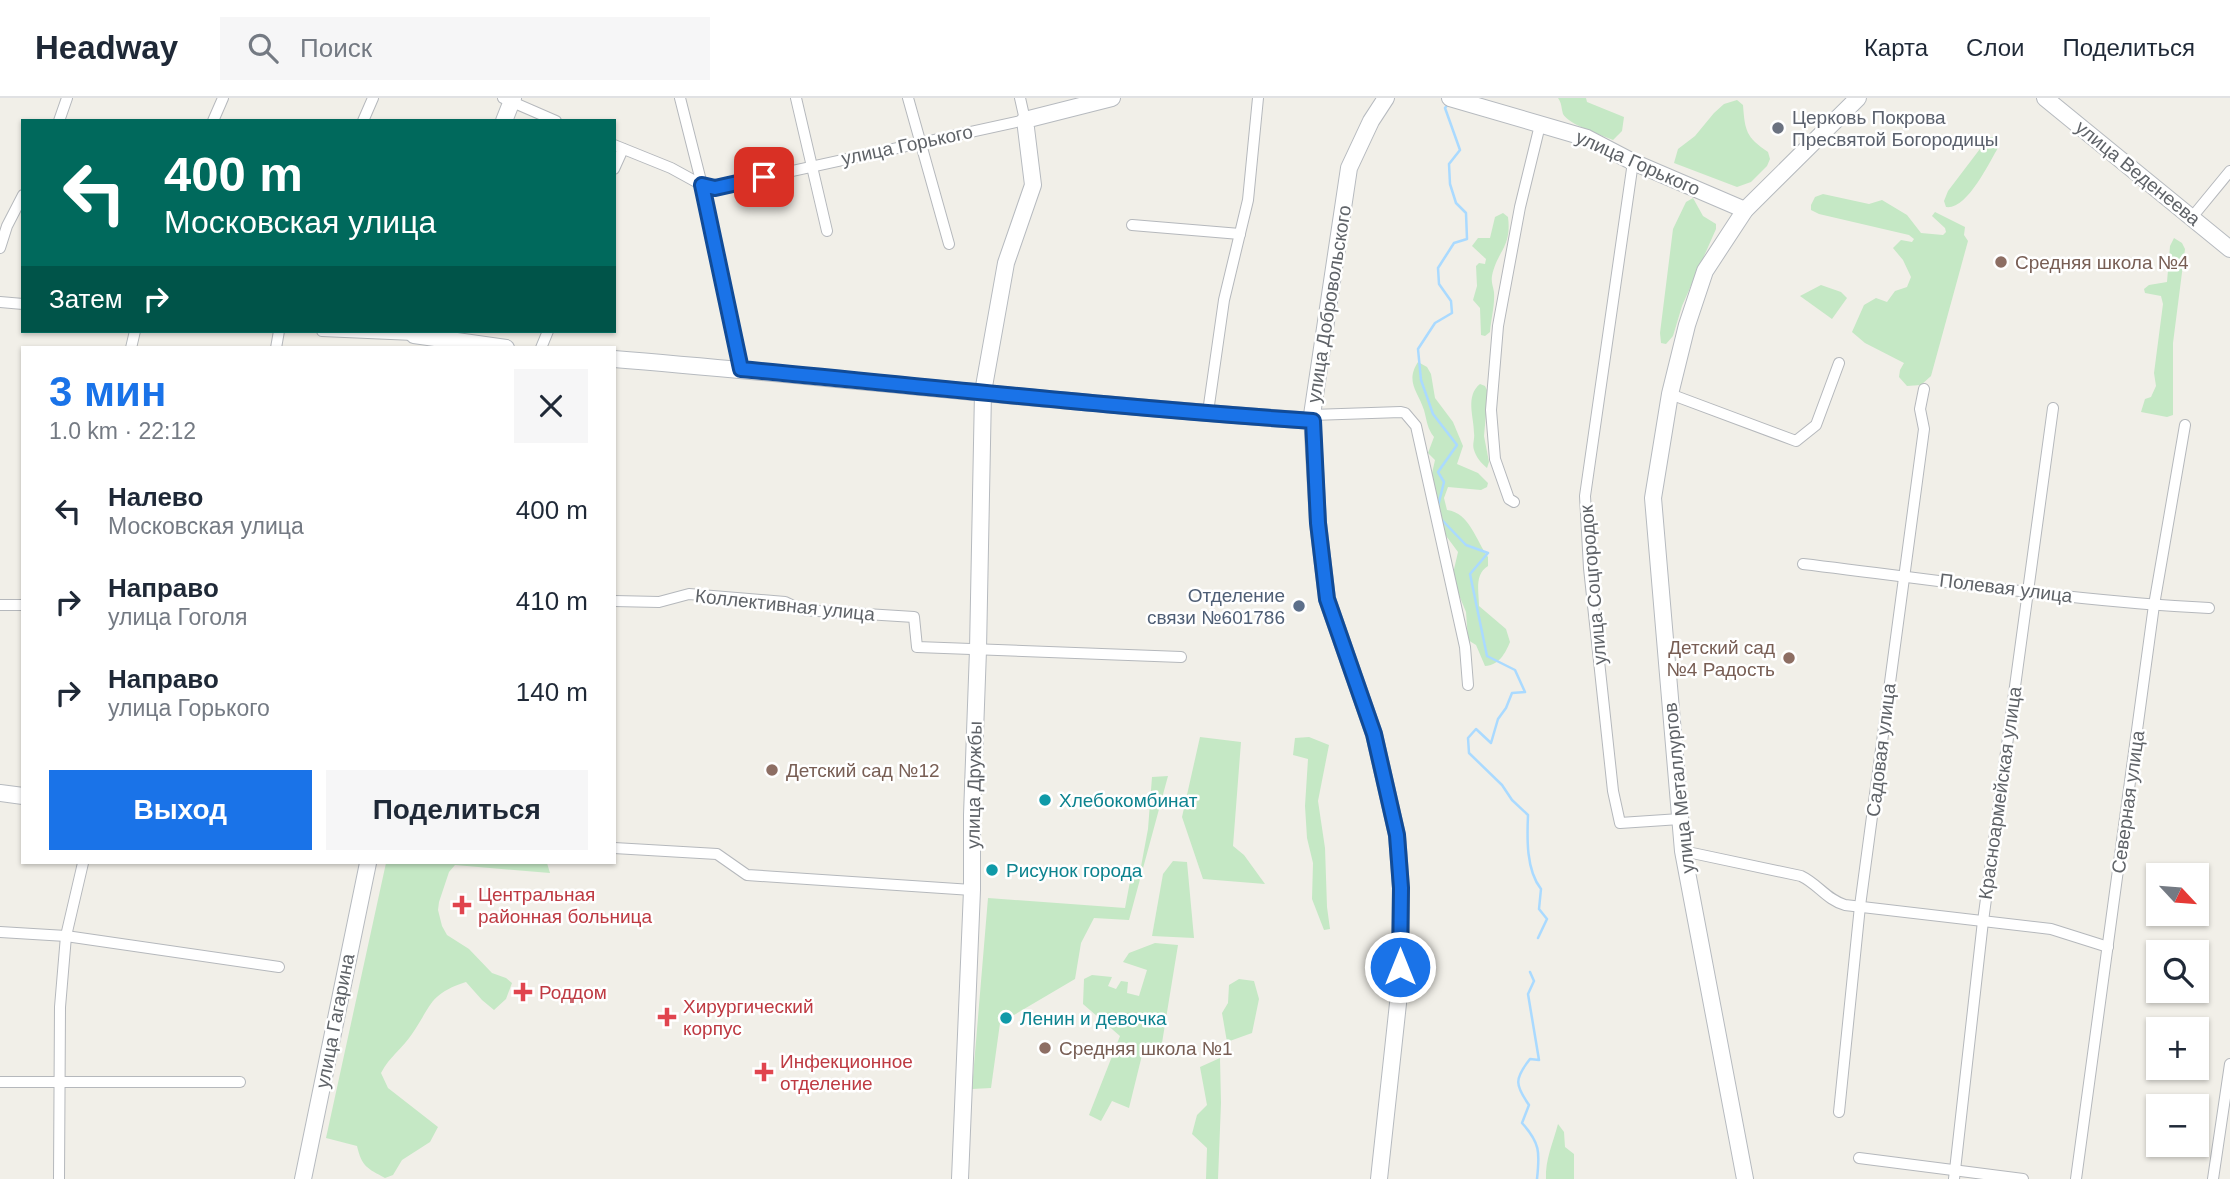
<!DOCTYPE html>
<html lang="ru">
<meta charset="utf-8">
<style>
:root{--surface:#fff;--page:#f6f6f7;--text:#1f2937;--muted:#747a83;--line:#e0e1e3;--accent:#1a73e8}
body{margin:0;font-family:Arial,sans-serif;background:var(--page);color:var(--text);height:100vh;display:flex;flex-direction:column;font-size:26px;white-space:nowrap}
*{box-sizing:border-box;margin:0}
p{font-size:23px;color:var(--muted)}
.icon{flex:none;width:38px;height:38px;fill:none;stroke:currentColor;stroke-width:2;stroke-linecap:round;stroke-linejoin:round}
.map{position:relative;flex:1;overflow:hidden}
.panel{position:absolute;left:21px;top:248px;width:595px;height:518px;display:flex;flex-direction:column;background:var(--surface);border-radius:0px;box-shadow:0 2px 5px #0004}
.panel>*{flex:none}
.banner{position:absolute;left:21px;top:21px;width:595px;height:214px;border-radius:0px;box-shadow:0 2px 5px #0004;background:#00695c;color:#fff;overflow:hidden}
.needle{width:46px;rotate:116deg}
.buttons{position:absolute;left:2146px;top:765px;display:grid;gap:14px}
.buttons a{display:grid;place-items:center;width:63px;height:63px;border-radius:0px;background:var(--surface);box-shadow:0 2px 5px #0004;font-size:35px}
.pin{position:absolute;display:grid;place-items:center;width:60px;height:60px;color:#fff;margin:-30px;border-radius:14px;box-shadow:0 4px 10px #0006}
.me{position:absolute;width:77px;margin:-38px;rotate:0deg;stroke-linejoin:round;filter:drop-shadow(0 0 5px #0008)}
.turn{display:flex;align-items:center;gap:24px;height:147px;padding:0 28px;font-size:32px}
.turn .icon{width:91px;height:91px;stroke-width:2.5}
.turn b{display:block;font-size:49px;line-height:60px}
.then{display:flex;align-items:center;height:66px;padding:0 28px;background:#0003;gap:14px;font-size:26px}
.round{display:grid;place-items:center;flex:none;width:74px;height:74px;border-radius:0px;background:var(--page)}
.head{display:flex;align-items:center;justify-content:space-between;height:119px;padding:0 28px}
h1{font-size:42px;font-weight:700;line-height:52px;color:var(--accent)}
.action{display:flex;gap:14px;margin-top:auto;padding:14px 28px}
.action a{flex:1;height:80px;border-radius:0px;background:var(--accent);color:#fff;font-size:28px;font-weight:700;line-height:80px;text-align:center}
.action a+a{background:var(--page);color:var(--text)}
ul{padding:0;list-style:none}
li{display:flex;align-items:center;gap:21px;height:91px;padding:0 28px}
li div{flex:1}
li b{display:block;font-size:26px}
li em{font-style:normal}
header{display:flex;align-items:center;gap:42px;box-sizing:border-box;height:98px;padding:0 35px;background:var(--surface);border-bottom:2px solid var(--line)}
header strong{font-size:33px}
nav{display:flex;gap:38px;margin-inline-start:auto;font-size:24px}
.search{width:490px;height:63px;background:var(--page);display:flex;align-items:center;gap:18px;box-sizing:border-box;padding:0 24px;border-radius:0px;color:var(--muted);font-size:26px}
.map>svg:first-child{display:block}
.green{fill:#c5e8c5}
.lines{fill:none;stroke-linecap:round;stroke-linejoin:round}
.stream{stroke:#aadaff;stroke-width:2.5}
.street-casing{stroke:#b5b8bc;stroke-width:12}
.secondary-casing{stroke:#b6babf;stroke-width:18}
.street{stroke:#fff;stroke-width:10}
.secondary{stroke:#fff;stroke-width:16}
.route-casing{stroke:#114b97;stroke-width:18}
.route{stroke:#1a73e8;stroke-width:12}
.worship-dot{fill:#6b7280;stroke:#fff;stroke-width:2.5}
.education-dot{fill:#8d6e63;stroke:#fff;stroke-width:2.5}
.service-dot{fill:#5c6f8a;stroke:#fff;stroke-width:2.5}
.culture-dot{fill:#0f9aa8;stroke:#fff;stroke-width:2.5}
.health-dot{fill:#e0444e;stroke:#fff;stroke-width:2.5}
.labels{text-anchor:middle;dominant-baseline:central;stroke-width:5;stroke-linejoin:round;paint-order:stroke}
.worship-label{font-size:19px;fill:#5b616d;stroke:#fff;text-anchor:start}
.street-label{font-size:19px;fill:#5f6368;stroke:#fff}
.education-label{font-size:19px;fill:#785e54;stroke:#fff;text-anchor:start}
.service-label{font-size:19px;fill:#4e5e75;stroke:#fff;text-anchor:end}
.culture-label{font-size:19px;fill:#0d838f;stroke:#fff;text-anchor:start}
.health-label{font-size:19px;fill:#be3a42;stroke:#fff;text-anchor:start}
</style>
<header>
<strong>Headway</strong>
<div class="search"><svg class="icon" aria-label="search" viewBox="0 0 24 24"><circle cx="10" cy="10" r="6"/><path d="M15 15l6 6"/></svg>Поиск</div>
<nav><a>Карта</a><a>Слои</a><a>Поделиться</a></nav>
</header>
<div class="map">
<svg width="2230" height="1081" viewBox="0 0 2230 1081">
<rect width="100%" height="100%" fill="#f1efe8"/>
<g class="green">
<path d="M 1558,0 L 1586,0 L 1587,4 L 1624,19 L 1622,33 L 1613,42 C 1602,37 1569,27 1563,16 C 1561,9 1562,6 1558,0 Z"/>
<path d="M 1737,2 L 1743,7 C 1745,33 1746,39 1768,54 L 1770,61 L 1767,68 L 1751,84 L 1737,89 L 1674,65 L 1678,51 L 1695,38 L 1714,15 L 1724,6 Z"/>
<path d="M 1989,39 L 1998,39 L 1999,48 C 1989,65 1967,112 1946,109 L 1944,103 L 1948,93 Z"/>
<path d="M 1823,96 L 1869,106 L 1882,102 L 1907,117 L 1921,135 L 1943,137 L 1946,134 L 1945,130 L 1932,118 L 1935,114 L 1965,129 L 1964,137 L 1968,143 L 1931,278 L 1921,287 L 1907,288 L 1899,279 L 1900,272 L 1904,265 L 1865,245 L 1852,234 L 1864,207 L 1876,200 L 1887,204 L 1895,193 L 1907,189 L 1911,179 L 1903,162 L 1893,150 L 1901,142 L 1912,144 L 1914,141 L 1909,137 L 1819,116 L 1811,112 L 1811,107 L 1815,99 Z"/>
<path d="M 1693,100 L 1703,118 L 1716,126 L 1716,131 L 1682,208 L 1673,238 L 1666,246 L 1661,245 L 1660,235 L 1673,131 L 1686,104 Z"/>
<path d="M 1503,115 L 1508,119 C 1512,149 1497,153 1492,178 C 1491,184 1493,188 1494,194 C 1495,207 1491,221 1490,234 L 1485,238 L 1481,237 L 1480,210 L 1473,202 L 1477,188 L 1476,168 L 1479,165 L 1485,166 L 1486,161 L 1472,148 L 1478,140 L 1490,140 L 1495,119 Z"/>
<path d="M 2174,140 L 2182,145 L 2185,151 L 2173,245 L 2173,317 L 2167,319 L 2141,314 L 2145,301 L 2151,299 L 2156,288 L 2154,275 L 2163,206 L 2161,198 L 2145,195 L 2144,191 L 2149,187 L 2167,184 L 2170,148 Z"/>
<path d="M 1821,187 L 1841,194 L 1847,200 L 1832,221 L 1800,198 Z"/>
<path d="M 1418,264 L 1427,269 L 1431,276 L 1435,300 L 1453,324 L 1463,348 L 1457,366 L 1478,375 L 1488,385 L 1487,389 L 1481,392 L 1448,389 L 1444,400 L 1447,412 C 1470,415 1476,443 1488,459 L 1488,468 C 1474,476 1479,495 1479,508 L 1506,531 L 1510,544 C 1505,556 1499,567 1485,568 L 1476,547 L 1468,542 L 1466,514 L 1452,480 L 1458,454 L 1441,431 L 1431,380 L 1435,362 L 1428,355 L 1434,339 C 1427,330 1427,323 1424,312 C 1418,293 1405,284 1418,264 Z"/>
<path d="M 1480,286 L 1485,288 L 1488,294 L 1484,338 L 1489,364 L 1487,370 C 1481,365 1476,359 1474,352 C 1472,346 1475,341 1474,335 C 1474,319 1465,298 1480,286 Z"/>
<path d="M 1200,639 L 1241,644 L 1233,748 L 1244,757 L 1265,786 L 1203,781 L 1182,719 Z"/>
<path d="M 1309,639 L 1329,647 L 1318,703 L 1325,750 L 1327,809 L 1330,831 L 1324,832 L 1312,801 L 1313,765 L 1307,740 L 1305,708 L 1308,661 L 1293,657 L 1295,640 Z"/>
<path d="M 1168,678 L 1129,822 L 1094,820 L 1081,845 L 1075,881 L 1014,917 L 1001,918 L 991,990 L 972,991 L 988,800 L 1125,810 L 1131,778 L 1139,779 L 1148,731 L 1152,679 Z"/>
<path d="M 1173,763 L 1187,764 L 1194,840 L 1152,838 L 1163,776 Z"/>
<path d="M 386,765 L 547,765 L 550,775 L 455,767 L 449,774 L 439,804 L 438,812 L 442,828 L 447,837 L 469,851 L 492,875 L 506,880 L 512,885 L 506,901 L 494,912 L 482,902 L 466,884 C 429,896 432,907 412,936 C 402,951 390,958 381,975 L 388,990 L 438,1029 L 430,1044 L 402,1062 L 393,1077 L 385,1080 C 367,1070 362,1069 357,1048 L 326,1040 Z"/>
<path d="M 1155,845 L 1178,847 L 1161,951 L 1144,949 L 1129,1010 L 1112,1003 L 1101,1023 L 1089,1017 L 1120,938 L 1083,906 L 1084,881 L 1092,877 L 1112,879 L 1108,888 L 1116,891 L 1121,883 L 1128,884 L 1127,895 L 1139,898 L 1147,872 L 1123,864 L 1129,855 Z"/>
<path d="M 1239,881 L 1254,883 L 1259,901 L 1252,935 L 1227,944 L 1222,915 L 1228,905 L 1229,887 Z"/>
<path d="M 1220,960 L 1221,1005 L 1218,1081 L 1206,1081 L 1207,1050 L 1192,1036 L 1197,1017 L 1207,1007 L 1200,969 Z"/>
<path d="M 1558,1026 L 1564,1034 L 1565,1049 L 1574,1056 L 1574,1081 L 1546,1081 C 1545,1062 1553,1045 1558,1026 Z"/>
</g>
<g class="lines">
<g class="stream">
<path d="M 1438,408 L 1444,384 L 1438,374 L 1457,347 L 1433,316 L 1421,282 L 1418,251 L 1435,225 L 1452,215 L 1451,203 L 1439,186 L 1438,170 L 1454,145 L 1467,141 L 1466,115 L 1456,105 L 1450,86 L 1449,66 L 1460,52 L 1445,10 L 1448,6"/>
<path d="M 1441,421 L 1466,447 L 1488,455 L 1470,476 L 1487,558 L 1515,572 L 1525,594 L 1512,595 L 1506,610 L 1498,621 L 1491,645 L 1476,631 L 1468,640 L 1469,655 L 1502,687 L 1512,702 L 1528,717 C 1527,740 1526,772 1541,791 L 1539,811 L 1547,821 L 1538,840"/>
<path d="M 1530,874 L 1534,883 L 1528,896 L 1539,962 L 1530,961 C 1514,981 1515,987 1529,1007 L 1522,1025 C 1540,1045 1540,1054 1537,1081"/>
</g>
<defs>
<g id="street">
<path d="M 503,0 L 556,23"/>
<path d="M 680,0 L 702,87 L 741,271"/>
<path d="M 796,0 L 827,133"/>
<path d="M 908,0 L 949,146"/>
<path d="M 59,23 L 67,0"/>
<path d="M 213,23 L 223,0"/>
<path d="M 363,23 L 373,0"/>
<path d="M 614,47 L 671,70 L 702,87 L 715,90 L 1025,22 L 1020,0"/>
<path d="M 1633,64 L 1585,398 L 1589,470 L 1613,693 L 1620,725 L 1680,721"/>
<path d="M 614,71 L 623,51"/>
<path d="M 2193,118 L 2230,73"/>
<path d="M 1132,127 L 1240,136"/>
<path d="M 0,150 L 7,128 L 23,97"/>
<path d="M 0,204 L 23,206"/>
<path d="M 322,233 L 414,237"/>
<path d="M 131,250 L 135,233"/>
<path d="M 276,250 L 279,233"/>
<path d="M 541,250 L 548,233"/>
<path d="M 1670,296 L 1796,343 L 1816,327 L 1839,265"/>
<path d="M 1208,314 L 1224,202 L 1248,102 L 1258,0"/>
<path d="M 1312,317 L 1401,314 L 1405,315 L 1416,328 L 1465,549 L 1468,587"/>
<path d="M 1514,404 L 1509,401 L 1495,361 L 1491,312 L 1498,228 L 1520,109 L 1540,27"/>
<path d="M 1803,466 C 1938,482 2073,503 2209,510"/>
<path d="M 614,503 L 659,504 L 689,496 L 785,504 L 802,512 L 914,519 L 917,549 L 1181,559"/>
<path d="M 0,507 L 23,507"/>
<path d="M 614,750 L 717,756 L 747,777 L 972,792"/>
<path d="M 1683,753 L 1801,778 C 1818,786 1827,802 1845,807 L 2051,831 L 2108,849"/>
<path d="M 0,834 L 66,838 L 279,869"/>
<path d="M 0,984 L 240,984"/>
<path d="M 1839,1014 L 1860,808 L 1924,331 L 1920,311 L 1924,291"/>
<path d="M 1859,1060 L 2023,1081"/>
<path d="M 59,1081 L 60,909 L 66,838 L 83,765"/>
<path d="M 1954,1081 L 1983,823 L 2053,310"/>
<path d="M 2076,1081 L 2154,507 L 2185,327"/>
<path d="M 2213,1081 L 2230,966"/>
</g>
<g id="secondary">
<path d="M 1450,0 L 1587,40 L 1633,64 L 1745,112"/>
<path d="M 2045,0 L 2230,151"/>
<path d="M 504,23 L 513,0"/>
<path d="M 414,237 L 506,250"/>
<path d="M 614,261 C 847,280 1080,307 1313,323"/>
<path d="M 0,695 L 23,698"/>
<path d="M 303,1081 L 368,765"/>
<path d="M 960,1081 L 972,792 L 972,717 L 978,552 L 983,294 L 1006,165 L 1033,87 L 1025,22 L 1112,0"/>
<path d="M 1379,1081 L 1400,887 L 1401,790 L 1397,737 L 1374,636 L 1327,501 L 1318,425 L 1312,317 L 1349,70 L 1371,23 L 1386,0"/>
<path d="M 1745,1081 L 1683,753 L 1653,400 L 1670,296 L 1687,227 L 1705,173 L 1745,112 L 1858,0"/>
</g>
</defs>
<use href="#street" class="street-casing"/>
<use href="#secondary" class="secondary-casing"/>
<use href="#street" class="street"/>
<use href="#secondary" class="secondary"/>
</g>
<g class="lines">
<defs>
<path id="route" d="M 764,79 L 715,90 L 702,87 L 741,271 C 932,289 1122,310 1313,323 L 1318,425 L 1327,501 L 1374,636 L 1397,737 L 1401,790 L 1400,869"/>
</defs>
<use href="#route" class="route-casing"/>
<use href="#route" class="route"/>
</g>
<circle class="worship-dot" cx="1778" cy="30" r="7"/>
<g class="education-dot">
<circle cx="2001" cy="164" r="7"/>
<circle cx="1789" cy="560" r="7"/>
<circle cx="772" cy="672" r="7"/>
<circle cx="1045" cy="950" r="7"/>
</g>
<circle class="service-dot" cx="1299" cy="508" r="7"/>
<g class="culture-dot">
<circle cx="1045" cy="702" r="7"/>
<circle cx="992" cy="772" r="7"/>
<circle cx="1006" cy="920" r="7"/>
</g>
<g class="health-dot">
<path d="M458.5 796.5h7v7h7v7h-7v7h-7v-7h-7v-7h7z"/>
<path d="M519.5 883.5h7v7h7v7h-7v7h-7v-7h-7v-7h7z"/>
<path d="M663.5 908.5h7v7h7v7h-7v7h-7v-7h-7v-7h7z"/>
<path d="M760.5 963.5h7v7h7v7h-7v7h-7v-7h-7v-7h7z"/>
</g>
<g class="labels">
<g class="worship-label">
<text x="1792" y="19">Церковь Покрова<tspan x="1792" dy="22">Пресвятой Богородицы</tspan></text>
</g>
<g class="street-label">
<text transform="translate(907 47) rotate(-12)">улица Горького</text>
<text transform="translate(1638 65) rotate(24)">улица Горького</text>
<text transform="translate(2138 75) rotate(39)">улица Веденеева</text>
<text transform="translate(1329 206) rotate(-81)">улица Добровольского</text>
<text transform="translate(1593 487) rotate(-95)">улица Соцгородок</text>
<text transform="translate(2006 490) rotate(7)">Полевая улица</text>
<text transform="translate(785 507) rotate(6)">Коллективная улица</text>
<text transform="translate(1881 652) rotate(-83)">Садовая улица</text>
<text transform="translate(974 687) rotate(-89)">улица Дружбы</text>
<text transform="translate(1679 690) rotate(-96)">улица Металлургов</text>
<text transform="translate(2000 695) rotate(-82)">Красноармейская улица</text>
<text transform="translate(2128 704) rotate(-82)">Северная улица</text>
<text transform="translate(335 923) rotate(-79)">улица Гагарина</text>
</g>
<g class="education-label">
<text x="2015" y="164">Средняя школа №4</text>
<text x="1775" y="549" text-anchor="end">Детский сад<tspan x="1775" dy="22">№4 Радость</tspan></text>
<text x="786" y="672">Детский сад №12</text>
<text x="1059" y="950">Средняя школа №1</text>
</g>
<g class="service-label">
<text x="1285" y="497">Отделение<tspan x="1285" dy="22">связи №601786</tspan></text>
</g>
<g class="culture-label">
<text x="1059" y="702">Хлебокомбинат</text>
<text x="1006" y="772">Рисунок города</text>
<text x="1020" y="920">Ленин и девочка</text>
</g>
<g class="health-label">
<text x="478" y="796">Центральная<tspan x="478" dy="22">районная больница</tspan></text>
<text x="539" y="894">Роддом</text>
<text x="683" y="908">Хирургический<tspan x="683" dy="22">корпус</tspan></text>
<text x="780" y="963">Инфекционное<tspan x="780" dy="22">отделение</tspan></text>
</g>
</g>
</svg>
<div class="buttons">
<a><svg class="needle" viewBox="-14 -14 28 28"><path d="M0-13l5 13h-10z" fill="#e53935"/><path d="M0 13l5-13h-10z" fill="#747a83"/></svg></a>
<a><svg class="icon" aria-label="search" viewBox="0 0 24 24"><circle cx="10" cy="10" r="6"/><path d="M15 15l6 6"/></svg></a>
<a>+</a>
<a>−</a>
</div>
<div class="pin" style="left:764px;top:79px;background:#d93025"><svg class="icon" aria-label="arrive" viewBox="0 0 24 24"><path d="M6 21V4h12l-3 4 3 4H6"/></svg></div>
<svg class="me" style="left:1400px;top:869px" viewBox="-20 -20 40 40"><circle r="17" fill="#1a73e8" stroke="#fff" stroke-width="3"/><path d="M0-11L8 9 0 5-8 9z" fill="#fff"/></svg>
<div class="banner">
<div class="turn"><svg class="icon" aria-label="left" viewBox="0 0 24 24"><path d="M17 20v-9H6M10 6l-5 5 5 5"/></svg><div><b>400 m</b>Московская улица</div></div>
<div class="then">Затем<svg class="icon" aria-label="right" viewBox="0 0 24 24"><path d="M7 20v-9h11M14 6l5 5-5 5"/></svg></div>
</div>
<section class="panel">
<div class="head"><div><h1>3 мин</h1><p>1.0 km · 22:12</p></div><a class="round"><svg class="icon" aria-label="close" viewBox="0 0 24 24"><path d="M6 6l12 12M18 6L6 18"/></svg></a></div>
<ul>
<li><svg class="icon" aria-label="left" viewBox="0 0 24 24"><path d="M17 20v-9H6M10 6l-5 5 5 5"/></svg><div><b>Налево</b><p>Московская улица</p></div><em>400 m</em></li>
<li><svg class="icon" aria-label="right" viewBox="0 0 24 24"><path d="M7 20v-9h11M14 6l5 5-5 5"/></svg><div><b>Направо</b><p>улица Гоголя</p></div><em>410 m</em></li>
<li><svg class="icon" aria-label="right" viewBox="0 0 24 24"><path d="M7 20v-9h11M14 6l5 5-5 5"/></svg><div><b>Направо</b><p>улица Горького</p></div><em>140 m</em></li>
</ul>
<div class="action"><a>Выход</a><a>Поделиться</a></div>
</section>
</div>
